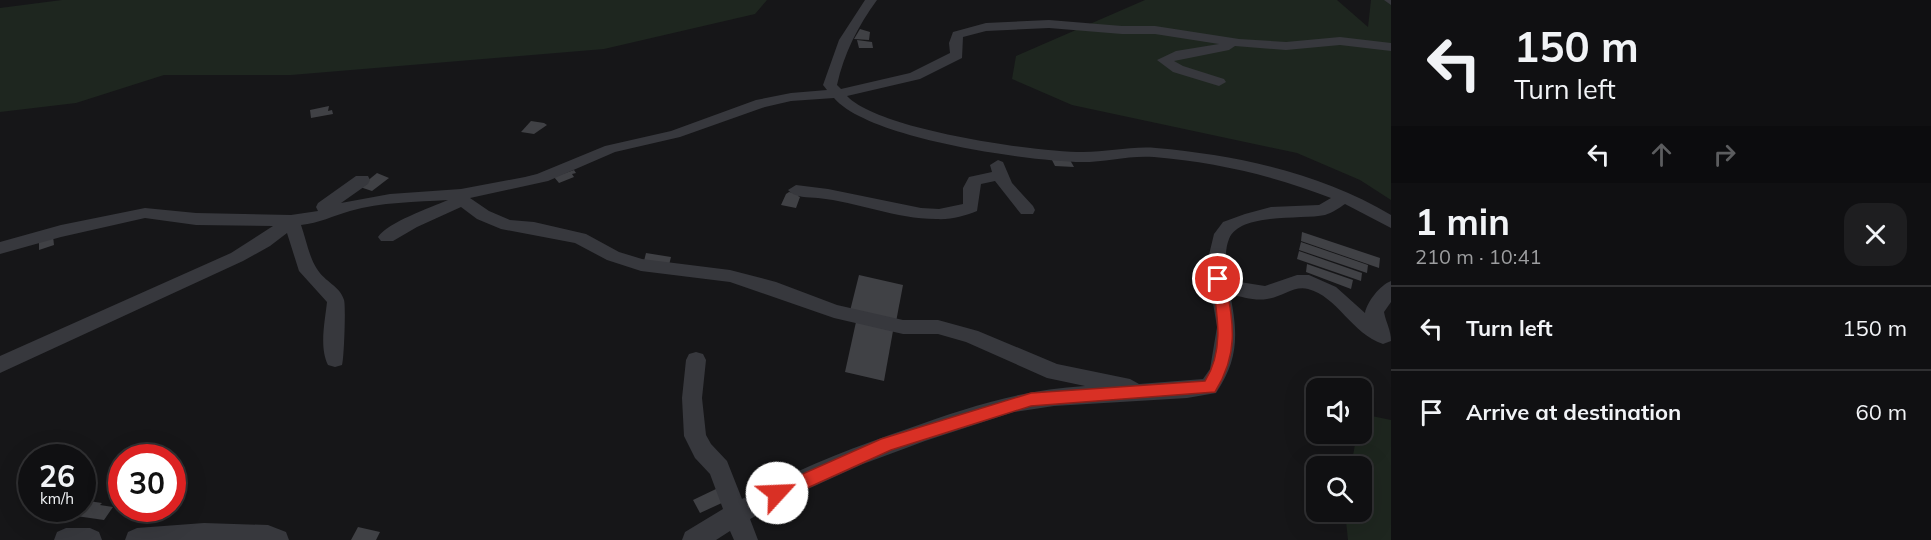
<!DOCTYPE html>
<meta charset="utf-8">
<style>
:root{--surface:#101012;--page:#1e1e20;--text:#f1f3f6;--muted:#9c9d9f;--line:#303032}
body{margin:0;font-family:Mulish,sans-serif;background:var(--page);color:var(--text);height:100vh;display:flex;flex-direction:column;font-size:22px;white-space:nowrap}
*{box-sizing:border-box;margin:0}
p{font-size:20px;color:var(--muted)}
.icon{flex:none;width:33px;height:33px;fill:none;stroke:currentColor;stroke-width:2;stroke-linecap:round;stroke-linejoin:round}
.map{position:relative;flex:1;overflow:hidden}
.side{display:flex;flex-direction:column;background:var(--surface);width:540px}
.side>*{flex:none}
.hud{background:#101012;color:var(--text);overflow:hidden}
.tools{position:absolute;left:1306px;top:378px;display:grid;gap:12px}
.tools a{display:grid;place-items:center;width:66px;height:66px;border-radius:12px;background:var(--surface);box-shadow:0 6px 24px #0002,0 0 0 2px var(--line);font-size:30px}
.speed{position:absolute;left:18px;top:444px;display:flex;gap:12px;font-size:30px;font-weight:700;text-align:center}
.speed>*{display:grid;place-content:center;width:78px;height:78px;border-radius:50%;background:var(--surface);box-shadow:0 6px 24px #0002,0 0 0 2px var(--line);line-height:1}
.speed small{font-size:15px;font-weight:400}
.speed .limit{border:9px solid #d22;background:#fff;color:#111}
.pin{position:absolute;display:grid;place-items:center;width:51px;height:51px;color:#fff;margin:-26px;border:3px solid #fff;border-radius:50%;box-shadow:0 2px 6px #0007}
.me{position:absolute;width:66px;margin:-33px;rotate:65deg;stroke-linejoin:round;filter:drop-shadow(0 0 4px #0008)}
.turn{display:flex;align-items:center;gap:21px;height:126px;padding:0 24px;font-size:27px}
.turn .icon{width:78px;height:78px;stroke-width:2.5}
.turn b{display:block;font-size:42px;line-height:51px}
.lanes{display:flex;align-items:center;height:57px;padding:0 24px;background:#0003;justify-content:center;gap:30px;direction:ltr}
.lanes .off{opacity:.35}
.round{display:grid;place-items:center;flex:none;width:63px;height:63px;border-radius:18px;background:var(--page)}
.headline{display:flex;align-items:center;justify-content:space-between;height:102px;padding:0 24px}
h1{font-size:36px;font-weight:700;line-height:45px}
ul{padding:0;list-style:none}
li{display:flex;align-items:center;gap:18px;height:84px;padding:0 24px;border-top:2px solid var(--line)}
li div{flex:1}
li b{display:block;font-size:22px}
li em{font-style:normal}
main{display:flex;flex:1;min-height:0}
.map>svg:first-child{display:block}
.green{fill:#1e261f}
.building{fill:#404145}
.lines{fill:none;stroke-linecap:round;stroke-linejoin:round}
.minor{fill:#37383d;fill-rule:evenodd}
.route{fill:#d93025;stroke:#8d1f18;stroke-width:1.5}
</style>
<main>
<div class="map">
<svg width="1391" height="540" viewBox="0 0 1391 540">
<rect width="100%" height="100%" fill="#161618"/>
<g class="green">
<path d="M 62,0 L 767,0 L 755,14 L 604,49 L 291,75 L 164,75 L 76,103 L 0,112 L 0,8 Z"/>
<path d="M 1145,0 L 1337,0 L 1368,27 L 1371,0 L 1391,0 L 1391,200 L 1360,180 L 1297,153 L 1072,105 L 1012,79 L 1016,56 Z"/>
<path d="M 1362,414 L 1391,420 L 1391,540 L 1348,540 L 1345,512 L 1362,512 L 1362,466 L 1351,466 L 1357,434 L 1362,434 Z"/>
</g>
<g class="building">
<path d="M 860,29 L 870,32 L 869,40 L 854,39 Z"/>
<path d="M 857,40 L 872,42 L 873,48 L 859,48 Z"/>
<path d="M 329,106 L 328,111 L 332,110 L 333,114 L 311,118 L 310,110 Z"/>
<path d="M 531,121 L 544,123 L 547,125 L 534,134 L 521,132 Z"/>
<path d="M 1052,160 L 1070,160 L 1074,167 L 1055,166 Z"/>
<path d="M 574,170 L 576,173 L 572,174 L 574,177 L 559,183 L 554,177 Z"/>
<path d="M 377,173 L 389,178 L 372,191 L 360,187 Z"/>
<path d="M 789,192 L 799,194 L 798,196 L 800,197 L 796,208 L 781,205 L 786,194 Z"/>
<path d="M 1302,232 L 1380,258 L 1379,268 L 1301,241 Z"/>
<path d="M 53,236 L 54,245 L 39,250 L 39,241 Z"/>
<path d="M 1301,242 L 1368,265 L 1367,273 L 1299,250 Z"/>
<path d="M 1299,251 L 1362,273 L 1361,281 L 1297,259 Z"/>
<path d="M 646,253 L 671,257 L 669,265 L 644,261 Z"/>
<path d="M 1307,264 L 1353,280 L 1351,289 L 1306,272 Z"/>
<path d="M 859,275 L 903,285 L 896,322 L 850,311 Z"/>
<path d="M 856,322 L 893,331 L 884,381 L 845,372 Z"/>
<path d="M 716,489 L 724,502 L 700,513 L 693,500 Z"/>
<path d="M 82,500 L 102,503 L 100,505 L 113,507 L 104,520 L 69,515 L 74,508 L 82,508 Z"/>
<path d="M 358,527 L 380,532 L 376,540 L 351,540 Z"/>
</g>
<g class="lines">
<g class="minor">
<path d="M 865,0 L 877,0 C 858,26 844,53 837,85 L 841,89 L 910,73 L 950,53 L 949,43 L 953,32 L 986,23 L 1049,20 L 1122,26 L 1155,26 L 1239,39 L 1286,42 L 1340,37 L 1391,43 L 1391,51 L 1340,45 L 1286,50 L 1235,46 L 1229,50 L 1174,61 L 1183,66 L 1224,79 L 1226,82 L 1219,86 L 1173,72 L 1157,60 L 1176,51 L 1219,44 L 1155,34 L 1122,34 L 1049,28 L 986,31 L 963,37 L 962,58 L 920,79 L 847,96 C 879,130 1035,152 1083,152 C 1108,152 1132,146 1156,148 C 1236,155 1321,173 1391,215 L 1391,228 L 1345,204 C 1339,208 1332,213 1325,215 C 1302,220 1240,212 1229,239 C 1224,251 1226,268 1227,280 L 1265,286 L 1297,275 L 1309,275 L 1336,287 L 1365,313 C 1367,302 1380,285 1391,281 L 1391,302 L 1384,312 C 1386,323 1391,330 1391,341 L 1383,344 C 1352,334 1337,296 1308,289 C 1294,285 1280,298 1267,299 C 1255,301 1242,297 1230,294 C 1238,333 1239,359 1216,393 L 1187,398 L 1054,406 L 1014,412 L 925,441 L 863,464 L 797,494 L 750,519 L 758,540 L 734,540 L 730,531 L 716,540 L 682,540 L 685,532 L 723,509 L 710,474 L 695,458 L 684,436 L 682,398 L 686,360 L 689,354 L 696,352 L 703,354 L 706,360 L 702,398 L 706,435 L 711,444 L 727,461 L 742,499 C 795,470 851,448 907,429 C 968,407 1020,390 1085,386 L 1047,378 L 966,342 L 938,334 L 903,334 L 834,318 L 730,282 L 641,271 L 607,260 L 575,243 L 501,229 L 477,219 L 461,207 L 417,227 L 393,241 L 381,241 L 378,237 C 388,222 430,208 448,200 C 416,202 381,202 350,211 C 333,216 319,223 301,225 C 306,239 309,257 317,269 C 325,282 340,286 344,300 C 346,305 344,361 342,365 L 335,367 L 328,365 C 319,347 325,321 327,302 L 299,271 L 287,233 L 270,246 L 243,261 L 0,373 L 0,356 L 231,253 L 273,226 L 196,225 L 145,218 L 61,237 L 0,254 L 0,242 L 61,225 L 145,208 L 196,213 L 291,215 L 318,211 L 316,207 L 318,203 L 356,176 L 368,176 L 370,180 L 368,184 L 341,203 L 390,194 L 461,189 L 525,177 L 537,174 L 605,146 L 671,131 L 756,100 L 791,93 L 827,90 L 823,85 L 839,40 ZM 834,98 C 869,139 1028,161 1082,162 C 1106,162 1130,155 1154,157 C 1215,162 1275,176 1331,198 L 1319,205 L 1271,207 L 1245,214 L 1223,222 L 1214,234 L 1208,259 L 1209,279 L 1217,327 L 1210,369 L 1203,379 L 1139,384 L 1130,379 L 1057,364 L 978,331 L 938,320 L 903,320 L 837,305 L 776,282 L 730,270 L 642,259 L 619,252 L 586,234 L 534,222 L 510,220 L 489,211 L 470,198 L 548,181 L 615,152 L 680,137 L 765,107 L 791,101 Z"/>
<path d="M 1384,0 L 1391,0 L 1391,5 Z"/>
<path d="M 998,160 L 1003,162 L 1012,183 L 1033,206 L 1035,210 L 1033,214 L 1021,214 L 995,181 L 981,184 L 977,211 C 964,216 951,220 936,219 C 896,219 858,202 818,198 C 809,197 794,198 788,190 L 796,185 L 828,189 L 921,208 L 939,209 L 963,204 L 963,188 L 969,177 L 992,172 L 990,165 Z"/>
<path d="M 204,523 L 268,525 L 286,532 L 289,540 L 125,540 L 128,532 L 137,528 Z"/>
<path d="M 66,528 L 90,528 L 99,532 L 102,540 L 54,540 L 57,532 Z"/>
</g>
</g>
<path class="route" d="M 1218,274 L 1225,279 C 1233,322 1240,352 1215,392 L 1031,406 L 891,450 L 783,499 L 777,501 L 771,499 L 768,493 L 771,488 L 881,439 L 1031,393 L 1205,381 C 1225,350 1217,313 1212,279 Z"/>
</svg>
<div class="tools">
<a><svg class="icon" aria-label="sound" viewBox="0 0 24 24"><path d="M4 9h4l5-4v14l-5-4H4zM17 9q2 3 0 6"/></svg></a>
<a><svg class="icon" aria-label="search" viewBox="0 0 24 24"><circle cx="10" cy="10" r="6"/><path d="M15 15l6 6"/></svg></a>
</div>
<div class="speed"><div>26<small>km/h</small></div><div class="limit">30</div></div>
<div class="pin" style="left:1218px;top:279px;background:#d93025"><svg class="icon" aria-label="arrive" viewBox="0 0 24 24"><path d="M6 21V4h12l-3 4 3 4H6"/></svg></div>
<svg class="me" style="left:777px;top:493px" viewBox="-20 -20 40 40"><circle r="19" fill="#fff"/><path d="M0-13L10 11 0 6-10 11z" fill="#d93025"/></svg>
</div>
<section class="side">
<div class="hud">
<div class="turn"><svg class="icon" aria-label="left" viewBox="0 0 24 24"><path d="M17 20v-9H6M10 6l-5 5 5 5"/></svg><div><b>150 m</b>Turn left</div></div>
<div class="lanes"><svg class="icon" aria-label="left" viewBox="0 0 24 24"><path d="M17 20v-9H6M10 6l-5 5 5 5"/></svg><svg class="icon off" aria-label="ahead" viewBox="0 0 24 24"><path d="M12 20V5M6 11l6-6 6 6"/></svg><svg class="icon off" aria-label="right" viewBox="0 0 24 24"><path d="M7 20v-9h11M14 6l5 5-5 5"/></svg></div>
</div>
<div class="headline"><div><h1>1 min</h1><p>210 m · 10:41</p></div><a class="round"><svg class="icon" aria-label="close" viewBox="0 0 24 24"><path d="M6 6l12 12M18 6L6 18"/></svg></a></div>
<ul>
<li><svg class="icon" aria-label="left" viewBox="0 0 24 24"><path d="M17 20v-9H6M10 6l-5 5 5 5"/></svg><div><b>Turn left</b></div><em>150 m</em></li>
<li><svg class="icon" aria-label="arrive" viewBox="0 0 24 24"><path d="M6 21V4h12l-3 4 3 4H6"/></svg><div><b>Arrive at destination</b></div><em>60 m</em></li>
</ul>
</section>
</main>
